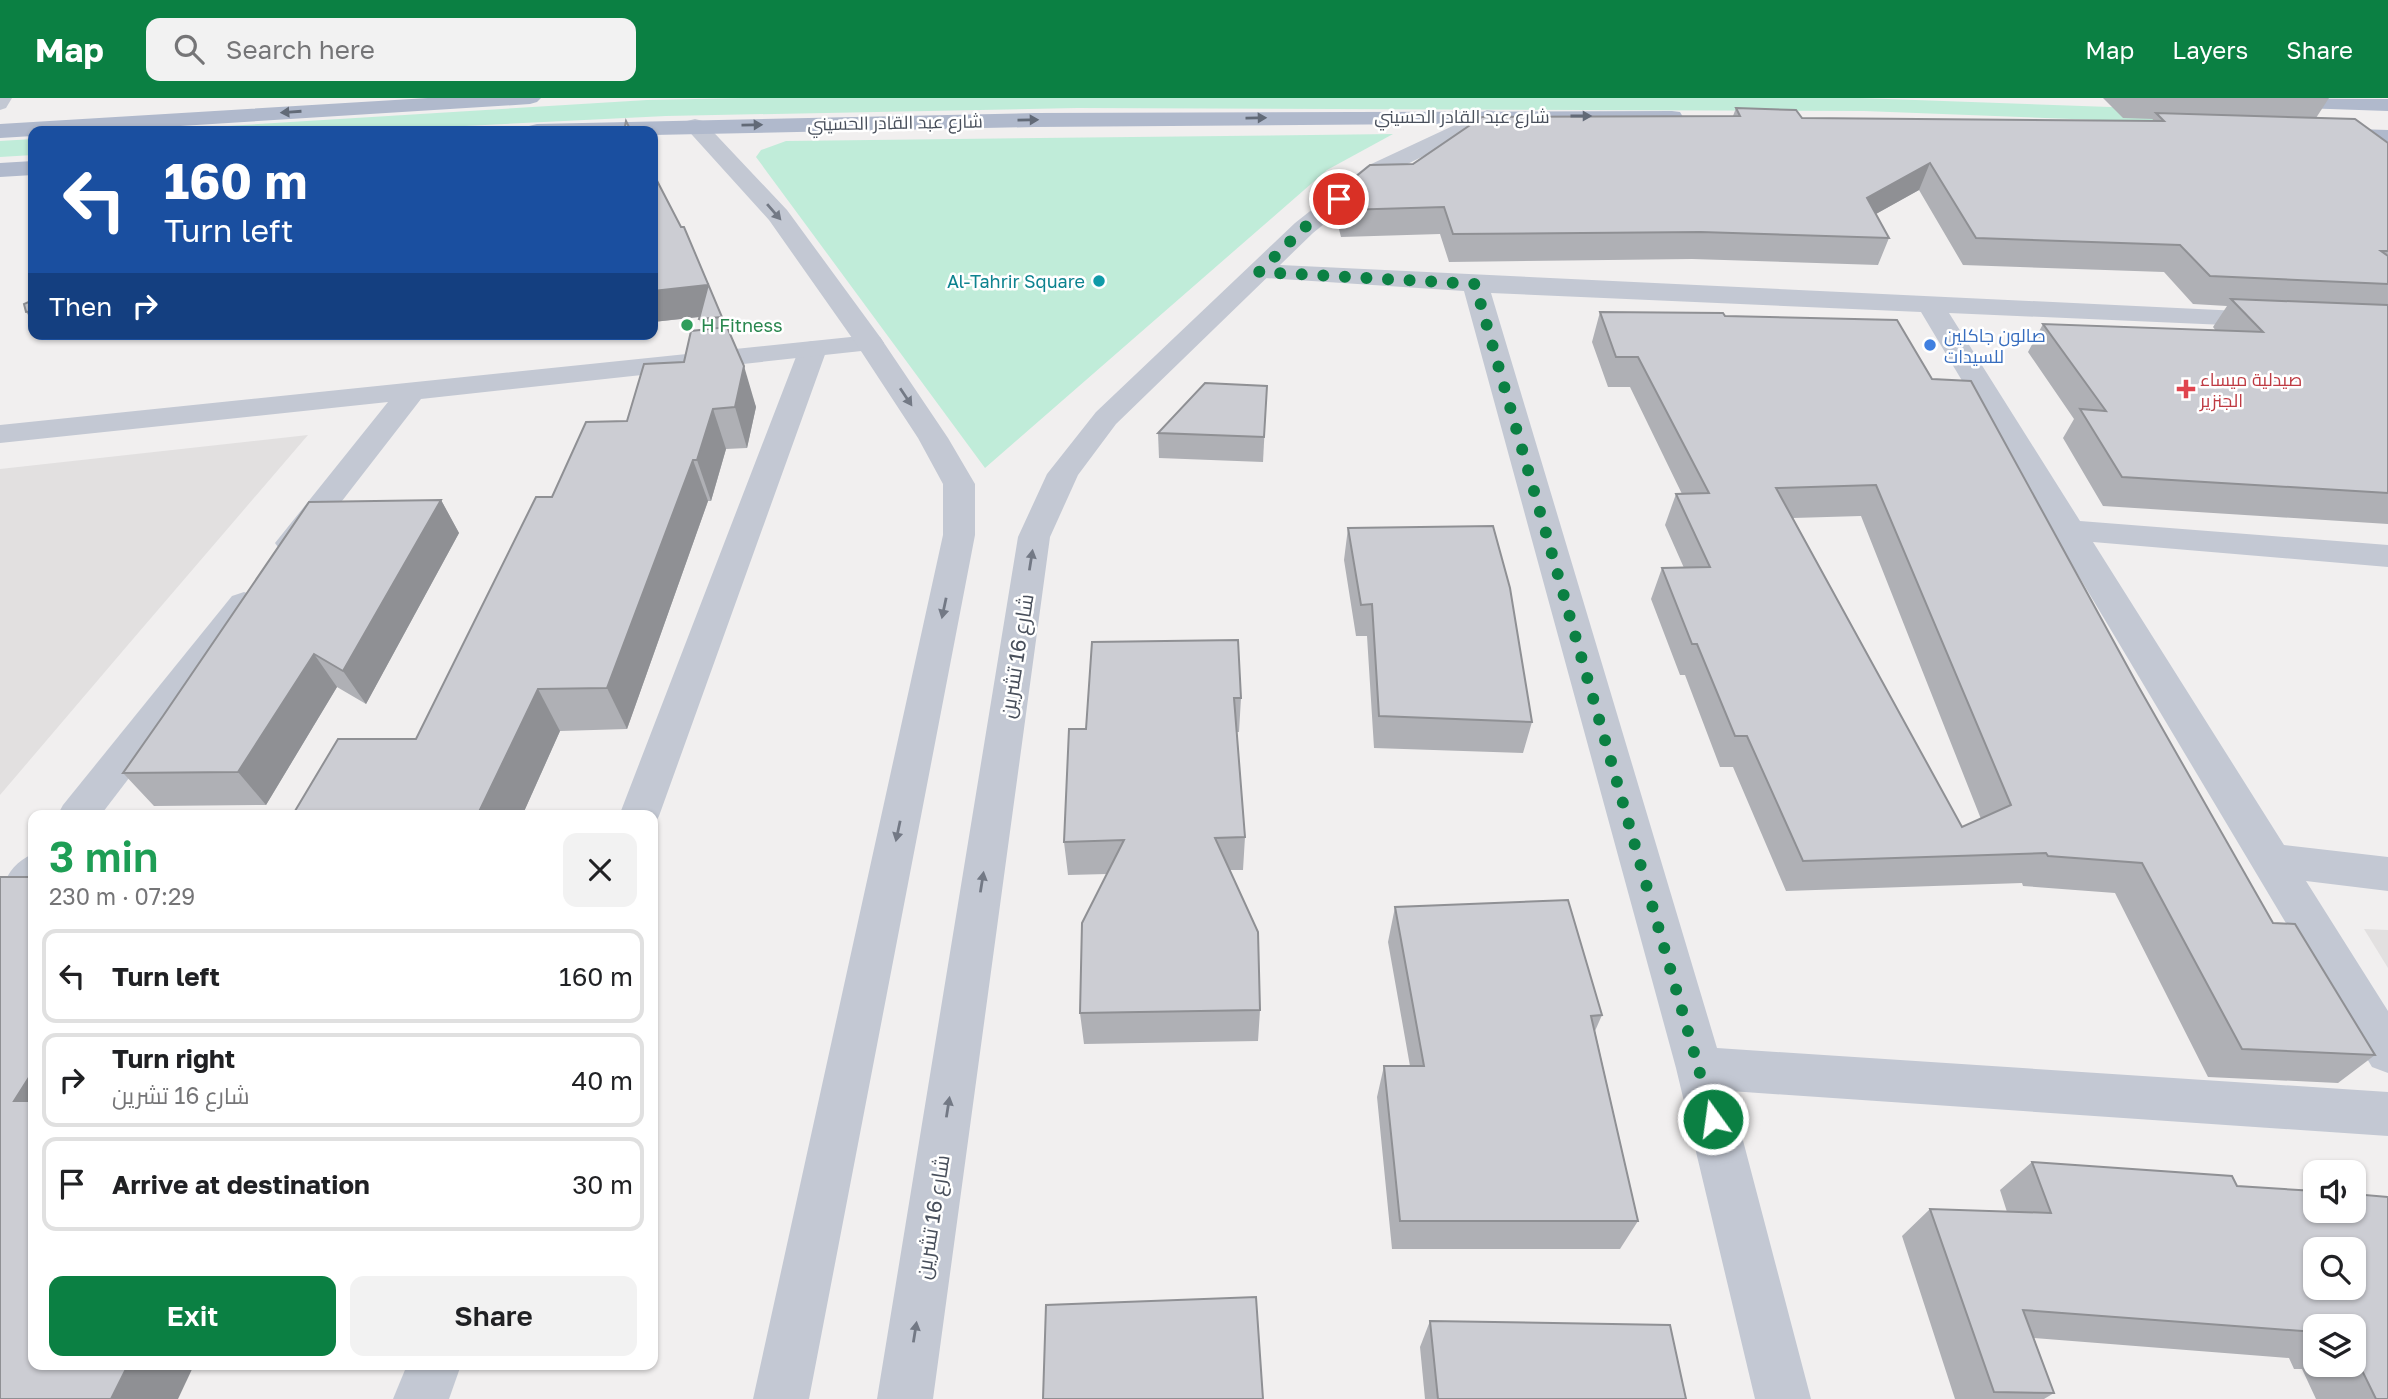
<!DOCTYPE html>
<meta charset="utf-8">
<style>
:root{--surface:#fff;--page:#f2f2f2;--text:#202124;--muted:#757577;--line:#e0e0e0;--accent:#0b8043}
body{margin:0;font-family:"Golos Text",Cairo,sans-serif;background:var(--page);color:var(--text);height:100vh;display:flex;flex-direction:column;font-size:26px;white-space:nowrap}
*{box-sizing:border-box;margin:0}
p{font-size:23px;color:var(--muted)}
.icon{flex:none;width:38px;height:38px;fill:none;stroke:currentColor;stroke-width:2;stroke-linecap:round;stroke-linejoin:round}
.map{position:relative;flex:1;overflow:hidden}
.sheet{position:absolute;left:28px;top:712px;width:630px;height:560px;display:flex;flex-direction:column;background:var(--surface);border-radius:14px;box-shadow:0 2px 5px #0004}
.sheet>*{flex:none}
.banner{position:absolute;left:28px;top:28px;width:630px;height:214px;border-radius:14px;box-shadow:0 2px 5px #0004;background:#1a4fa0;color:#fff;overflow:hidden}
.controls{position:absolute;left:2303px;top:1062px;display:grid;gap:14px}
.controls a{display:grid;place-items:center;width:63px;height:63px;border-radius:14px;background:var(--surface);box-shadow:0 2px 5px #0004;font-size:35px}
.pin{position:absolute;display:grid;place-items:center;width:60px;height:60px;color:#fff;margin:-30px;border:4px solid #fff;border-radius:50%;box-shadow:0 2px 7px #0007}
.me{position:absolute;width:77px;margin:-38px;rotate:346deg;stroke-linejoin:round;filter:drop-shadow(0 0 5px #0008)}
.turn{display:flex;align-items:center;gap:24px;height:147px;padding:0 21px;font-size:32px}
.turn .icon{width:91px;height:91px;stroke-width:2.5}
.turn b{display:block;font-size:49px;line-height:60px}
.then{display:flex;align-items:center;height:66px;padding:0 21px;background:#0003;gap:14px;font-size:26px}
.round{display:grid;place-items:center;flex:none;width:74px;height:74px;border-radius:14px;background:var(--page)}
.summary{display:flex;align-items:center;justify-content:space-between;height:119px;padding:0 21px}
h1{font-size:42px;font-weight:600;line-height:52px;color:#1e9e55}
.button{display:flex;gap:14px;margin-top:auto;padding:14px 21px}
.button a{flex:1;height:80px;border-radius:14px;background:var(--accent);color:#fff;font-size:28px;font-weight:600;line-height:80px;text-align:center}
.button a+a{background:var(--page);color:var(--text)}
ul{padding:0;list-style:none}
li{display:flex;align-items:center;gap:21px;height:94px;margin:0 14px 10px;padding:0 7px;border:4px solid var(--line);border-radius:14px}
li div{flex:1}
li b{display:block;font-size:26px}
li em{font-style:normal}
header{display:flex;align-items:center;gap:42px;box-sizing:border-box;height:98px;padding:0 35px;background:var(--accent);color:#fff}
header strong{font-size:33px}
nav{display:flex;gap:38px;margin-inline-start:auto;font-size:24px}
.search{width:490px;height:63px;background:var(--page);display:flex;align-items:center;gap:18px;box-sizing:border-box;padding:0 24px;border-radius:14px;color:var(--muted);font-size:26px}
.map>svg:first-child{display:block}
.education{fill:#e2e0e0}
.green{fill:#c0ecd9}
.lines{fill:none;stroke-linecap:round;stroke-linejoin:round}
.service{fill:#c3c8d3;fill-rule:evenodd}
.pedestrian{fill:#c3c8d3;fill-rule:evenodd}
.minor{fill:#c3c8d3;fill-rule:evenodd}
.tertiary{fill:#c3c8d3;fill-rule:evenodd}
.primary{fill:#b0b9cc;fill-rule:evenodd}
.wall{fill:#afb0b5;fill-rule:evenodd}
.shaded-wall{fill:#8f9094}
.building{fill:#cccdd3;stroke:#8f9094;stroke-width:2;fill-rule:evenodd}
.oneway{fill:#626a77}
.oneway2{fill:#737985}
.route{stroke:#0b8043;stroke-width:12;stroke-dasharray:0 21.6}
.culture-dot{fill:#0f9aa8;stroke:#fff;stroke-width:2.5}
.leisure-dot{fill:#2e9e5b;stroke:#fff;stroke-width:2.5}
.shop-dot{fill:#3f7fe0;stroke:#fff;stroke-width:2.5}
.health-dot{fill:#e0444e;stroke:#fff;stroke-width:2.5}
.labels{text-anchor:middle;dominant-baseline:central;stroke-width:5;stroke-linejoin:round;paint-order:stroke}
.far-street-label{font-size:18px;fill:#484f5b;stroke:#fff}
.far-culture-label{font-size:18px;fill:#0d838f;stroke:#fff;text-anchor:end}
.far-leisure-label{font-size:18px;fill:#27864d;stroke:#fff;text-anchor:start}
.far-shop-label{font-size:18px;fill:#366cbe;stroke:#fff;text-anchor:start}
.far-health-label{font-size:18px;fill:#be3a42;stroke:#fff;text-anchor:start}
.street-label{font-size:21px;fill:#484f5b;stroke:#fff}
</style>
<header>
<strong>Map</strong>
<div class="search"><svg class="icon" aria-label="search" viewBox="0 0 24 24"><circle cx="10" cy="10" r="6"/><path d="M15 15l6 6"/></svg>Search here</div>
<nav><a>Map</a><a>Layers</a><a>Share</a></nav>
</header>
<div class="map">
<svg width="2388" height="1301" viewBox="0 0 2388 1301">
<rect width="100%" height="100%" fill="#f1efef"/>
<g class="education">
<path d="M 308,337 L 127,548 L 0,697 L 0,371 Z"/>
<path d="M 2364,831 L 2388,832 L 2388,870 Z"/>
</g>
<g class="green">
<path d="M 744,0 L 1860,0 L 2253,14 L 2151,24 L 1864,13 L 1077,10 L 666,18 L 364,33 L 146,33 L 647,2 Z"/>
<path d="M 1393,36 L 1327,72 L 985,370 L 756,59 L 761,52 L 786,43 Z"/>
<path d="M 33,41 L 33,57 L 0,59 L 0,43 Z"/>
</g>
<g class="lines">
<path class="service" d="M 0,0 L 12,0 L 6,10 L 0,12 Z"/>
<g class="pedestrian">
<path d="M 813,243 L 823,245 L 827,251 L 659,718 L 653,729 L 653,718 L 619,718 L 799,251 L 803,245 Z"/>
<path d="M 407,1267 L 461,1267 L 449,1301 L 393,1301 Z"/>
</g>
<g class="minor">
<path d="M 1259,166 L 2281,215 L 2285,221 L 2281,227 L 2271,229 L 1949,215 L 2080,423 L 2388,447 L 2388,469 L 2093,444 L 2284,747 L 2388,759 L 2388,793 L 2306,783 L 2388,913 L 2388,975 L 2372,969 L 1921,214 L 1491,195 L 1717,950 L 2388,994 L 2388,1038 L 1730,993 L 1811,1301 L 1755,1301 L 1676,970 L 1464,193 L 1250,179 L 1246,174 L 1250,169 Z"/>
<path d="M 870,237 L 880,239 L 884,245 L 880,251 L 421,301 L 304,452 L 292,456 L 280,452 L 275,445 L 388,304 L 0,345 L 0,327 Z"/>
<path d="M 244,494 L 256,498 L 261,506 L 256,514 L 100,718 L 57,718 L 63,707 L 232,498 Z"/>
<path d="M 33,756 C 35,790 38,821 0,834 C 0,799 0,770 33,756 Z"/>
</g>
<g class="tertiary">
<path d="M 1487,12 L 1495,13 L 1498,18 L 1495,23 L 1383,78 L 1313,135 L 1116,326 L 1078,377 L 1050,439 L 933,1301 L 877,1301 L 1018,439 L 1047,376 L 1096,314 L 1295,125 L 1367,68 Z"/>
<path d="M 695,21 L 703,23 L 787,112 L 880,239 L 948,340 L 975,386 L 975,437 L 809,1301 L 753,1301 L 943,437 L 943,386 L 918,340 L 857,247 L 769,122 L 684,28 L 687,23 Z"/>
</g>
<g class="primary">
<path d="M 428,0 L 541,0 L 537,4 L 530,6 L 101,33 L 33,33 L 33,38 L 0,40 L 0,26 Z"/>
<path d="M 2177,0 L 2388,1 L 2388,13 L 2188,6 L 2181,4 Z"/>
<path d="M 1672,13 L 1680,14 L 1683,19 L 1680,24 L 1035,29 L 653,37 L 653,33 L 526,33 L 529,28 L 537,26 L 1035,15 Z"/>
<path d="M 2327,30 L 2388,32 L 2388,46 L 2319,42 L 2316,37 L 2319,32 Z"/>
<path d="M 33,63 L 33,77 L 0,79 L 0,65 Z"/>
</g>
</g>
<g class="wall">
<path d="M 2103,0 L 2329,0 L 2316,20 L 2388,45 L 2388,426 L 2103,408 L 2063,340 L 2074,321 L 2028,254 L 2043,226 L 2216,233 L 2213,229 L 2227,208 L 2193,206 L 2164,174 L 1963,167 L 1919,92 L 1876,116 L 1889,140 L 1878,167 L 1692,161 L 1449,164 L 1440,136 L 1341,139 L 1336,120 L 1338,93 L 1413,66 L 1733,18 L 1736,10 L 1802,20 L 2152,23 L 2153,21 L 2123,20 Z"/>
<path d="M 653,75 L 722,219 L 756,309 L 747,350 L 726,351 L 711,403 L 708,403 L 627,631 L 560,633 L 522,718 L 292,718 L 416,641 L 552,399 L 684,264 L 703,232 L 699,221 L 700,219 L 653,224 Z"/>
<path d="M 33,202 L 33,224 L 26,214 Z"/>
<path d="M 1600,214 L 1725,218 L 1932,281 L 2137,586 L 2273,825 L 2375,957 L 2338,985 L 2208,979 L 2115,795 L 2023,788 L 2022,785 L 1786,793 L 1733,669 L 1720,669 L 1685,577 L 1680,577 L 1651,501 L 1662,470 L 1684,470 L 1665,427 L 1676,396 L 1682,396 L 1630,289 L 1608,289 L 1592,244 ZM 1861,418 L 1981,721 L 1962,729 L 1793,420 Z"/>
<path d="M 42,236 L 63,236 L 44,238 Z"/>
<path d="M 1267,288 L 1263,364 L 1159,360 L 1158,335 Z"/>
<path d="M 441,402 L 459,435 L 366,606 L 337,589 L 266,707 L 154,708 L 123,675 L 163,618 Z"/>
<path d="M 1348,430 L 1532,624 L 1523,655 L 1374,650 L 1367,538 L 1356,538 L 1344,462 Z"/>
<path d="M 1092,544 L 1241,600 L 1239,634 L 1237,634 L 1245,739 L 1243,772 L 1230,772 L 1260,912 L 1258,943 L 1084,946 L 1080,915 L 1107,776 L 1068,777 L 1064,744 L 1086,631 Z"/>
<path d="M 1395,809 L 1602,917 L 1595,933 L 1638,1123 L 1620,1151 L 1392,1151 L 1377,999 L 1384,968 L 1410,968 L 1388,844 Z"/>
<path d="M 2032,1064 L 2232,1078 L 2237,1088 L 2315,1093 L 2315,1113 L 2354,1113 L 2354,1096 L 2388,1099 L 2388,1301 L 2316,1301 L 2302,1271 L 2294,1271 L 2289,1260 L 2034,1240 L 2054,1295 L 2044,1301 L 1955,1301 L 1902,1138 L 1930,1111 L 2007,1114 L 2000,1092 ZM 2315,1152 L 2354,1152 L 2354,1190 L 2315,1190 ZM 2315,1228 L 2354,1228 L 2354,1267 L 2315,1267 Z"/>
<path d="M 1430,1223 L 1686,1301 L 1425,1301 L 1420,1249 Z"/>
</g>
<g class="shaded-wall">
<path d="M 1930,65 L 1919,92 L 1856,127 L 1867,100 Z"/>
<path d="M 708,187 L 716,217 L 653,224 L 653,193 Z"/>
<path d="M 744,268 L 756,309 L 747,350 L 735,309 Z"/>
<path d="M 713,311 L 726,351 L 711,403 L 697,362 Z"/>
<path d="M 693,362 L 708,403 L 627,631 L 607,590 Z"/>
<path d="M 441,402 L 459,435 L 366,606 L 343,573 Z"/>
<path d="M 314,556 L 337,589 L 266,707 L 238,674 Z"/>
<path d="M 538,591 L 560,633 L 522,718 L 477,718 Z"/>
<path d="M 33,973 L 33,1016 L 14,1003 Z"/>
<path d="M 128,1267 L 194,1267 L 178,1301 L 111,1301 Z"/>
</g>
<g class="building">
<path d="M 1736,10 L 1796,12 L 1802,20 L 2164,23 L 2156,15 L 2355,21 L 2388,45 L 2388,153 L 2381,153 L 2388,158 L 2388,186 L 2210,178 L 2180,147 L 1976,140 L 1930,65 L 1867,100 L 1889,140 L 1701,134 L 1453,136 L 1444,109 L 1344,112 L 1338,93 L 1370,67 L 1413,66 L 1482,19 L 1740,18 Z"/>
<path d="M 626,23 L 631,33 L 624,33 Z"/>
<path d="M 653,75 L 681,129 L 684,129 L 722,219 L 699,221 L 708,187 L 653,193 Z"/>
<path d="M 2231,201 L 2388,207 L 2388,395 L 2122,379 L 2080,311 L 2106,313 L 2043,226 L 2263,234 Z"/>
<path d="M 33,202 L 33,213 L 26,214 L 24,206 Z"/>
<path d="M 1600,214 L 1723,215 L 1725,218 L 1897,222 L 1932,281 L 1971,283 L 2137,586 L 2273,825 L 2295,826 L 2375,957 L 2242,951 L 2142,765 L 2048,758 L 2046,755 L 1803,763 L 1747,638 L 1735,638 L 1697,546 L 1692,546 L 1662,470 L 1710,469 L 1676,396 L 1709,395 L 1638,259 L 1616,259 ZM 1876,387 L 2011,707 L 1962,729 L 1776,390 Z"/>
<path d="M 727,229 L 744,268 L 735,309 L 713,311 L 697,362 L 693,362 L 607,590 L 538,591 L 477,718 L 292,718 L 338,641 L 416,641 L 536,399 L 552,399 L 586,324 L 627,323 L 644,266 L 684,264 L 691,233 Z"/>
<path d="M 1205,285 L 1267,288 L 1264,339 L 1158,335 Z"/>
<path d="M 441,402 L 343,573 L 314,556 L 238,674 L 123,675 L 163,618 L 309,404 Z"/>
<path d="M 1493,428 L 1510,490 L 1532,624 L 1379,618 L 1372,506 L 1361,507 L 1348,430 Z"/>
<path d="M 1238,542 L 1241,600 L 1234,600 L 1245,739 L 1215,740 L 1258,834 L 1260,912 L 1080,915 L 1082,825 L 1124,742 L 1064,744 L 1069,631 L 1086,631 L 1092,544 Z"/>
<path d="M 0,779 L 33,779 L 33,973 L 14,1003 L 33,1003 L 33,1267 L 128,1267 L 111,1301 L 0,1301 Z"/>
<path d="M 1568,802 L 1602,917 L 1591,918 L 1638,1123 L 1400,1123 L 1384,968 L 1424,968 L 1395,809 Z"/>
<path d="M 2032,1064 L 2232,1078 L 2237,1088 L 2315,1093 L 2315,1113 L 2354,1113 L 2354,1096 L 2388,1099 L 2388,1301 L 2376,1301 L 2354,1256 L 2354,1228 L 2315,1228 L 2315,1234 L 2023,1212 L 2054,1295 L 1994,1294 L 1930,1111 L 2051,1115 ZM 2315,1152 L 2354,1152 L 2354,1190 L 2315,1190 Z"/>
<path d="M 1256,1199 L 1263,1301 L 1043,1301 L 1046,1207 Z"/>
<path d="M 1430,1223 L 1670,1227 L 1686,1301 L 1438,1301 Z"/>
</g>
<defs><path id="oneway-solid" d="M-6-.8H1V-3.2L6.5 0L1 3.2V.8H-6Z" transform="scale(1.75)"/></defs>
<g class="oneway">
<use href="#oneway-solid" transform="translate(291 14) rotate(176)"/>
<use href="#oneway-solid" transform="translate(1581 18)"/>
<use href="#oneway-solid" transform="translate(1256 20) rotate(-1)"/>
<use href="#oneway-solid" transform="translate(1028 22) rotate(-1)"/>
<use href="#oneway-solid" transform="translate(752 27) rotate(-1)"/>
</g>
<g class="oneway2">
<use href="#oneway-solid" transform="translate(774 114) rotate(49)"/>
<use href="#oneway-solid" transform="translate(906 299) rotate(56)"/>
<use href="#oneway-solid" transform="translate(1031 462) rotate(-81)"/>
<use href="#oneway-solid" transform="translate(944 510) rotate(102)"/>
<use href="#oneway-solid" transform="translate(898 733) rotate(102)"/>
<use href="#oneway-solid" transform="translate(982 784) rotate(-81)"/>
<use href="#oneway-solid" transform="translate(948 1009) rotate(-81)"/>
<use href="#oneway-solid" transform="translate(915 1234) rotate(-81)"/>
</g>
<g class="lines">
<path class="route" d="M 1339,101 L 1304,130 L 1259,174 L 1475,186 L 1713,1021"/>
</g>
<circle class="culture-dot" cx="1099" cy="183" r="7"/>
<circle class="leisure-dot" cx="687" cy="227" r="7"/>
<circle class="shop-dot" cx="1930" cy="247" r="7"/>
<path class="health-dot" d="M2182.5 280.5h7v7h7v7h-7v7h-7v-7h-7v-7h7z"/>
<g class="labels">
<g class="far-street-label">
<text x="1462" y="18">شارع عبد القادر الحسيني</text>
<text transform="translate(895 24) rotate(-1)">شارع عبد القادر الحسيني</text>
</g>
<g class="far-culture-label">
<text x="1085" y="183">Al-Tahrir Square</text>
</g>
<g class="far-leisure-label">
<text x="701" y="227">H Fitness</text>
</g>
<g class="far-shop-label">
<text x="1944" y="237">صالون جاكلين<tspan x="1944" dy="21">للسيدات</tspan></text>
</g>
<g class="far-health-label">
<text x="2200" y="281">صيدلية ميساء<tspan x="2200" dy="21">الجنزير</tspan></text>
</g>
<g class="street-label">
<text transform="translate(1016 558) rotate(-81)">شارع 16 تشرين</text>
<text transform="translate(932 1119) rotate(-81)">شارع 16 تشرين</text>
</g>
</g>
</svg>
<div class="controls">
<a><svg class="icon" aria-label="sound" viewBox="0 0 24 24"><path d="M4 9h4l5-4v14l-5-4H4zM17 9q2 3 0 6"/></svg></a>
<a><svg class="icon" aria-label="search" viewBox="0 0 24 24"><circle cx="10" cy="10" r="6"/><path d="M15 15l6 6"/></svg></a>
<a><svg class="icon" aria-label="layers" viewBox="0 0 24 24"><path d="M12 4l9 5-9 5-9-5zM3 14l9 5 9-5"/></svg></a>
</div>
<div class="pin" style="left:1339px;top:101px;background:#d93025"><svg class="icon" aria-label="arrive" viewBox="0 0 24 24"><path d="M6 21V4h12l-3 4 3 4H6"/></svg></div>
<svg class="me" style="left:1713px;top:1021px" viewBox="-20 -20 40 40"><circle r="17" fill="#0b8043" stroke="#fff" stroke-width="3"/><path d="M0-11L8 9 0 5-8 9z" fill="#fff"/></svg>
<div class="banner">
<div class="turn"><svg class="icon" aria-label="left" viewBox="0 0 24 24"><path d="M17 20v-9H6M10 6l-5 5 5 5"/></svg><div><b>160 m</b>Turn left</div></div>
<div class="then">Then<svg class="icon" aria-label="right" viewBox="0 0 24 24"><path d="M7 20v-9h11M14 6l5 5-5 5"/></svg></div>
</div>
<section class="sheet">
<div class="summary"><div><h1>3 min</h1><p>230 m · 07:29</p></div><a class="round"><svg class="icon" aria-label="close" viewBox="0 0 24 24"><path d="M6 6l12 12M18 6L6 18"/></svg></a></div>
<ul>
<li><svg class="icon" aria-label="left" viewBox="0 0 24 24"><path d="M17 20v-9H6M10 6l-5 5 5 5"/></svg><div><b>Turn left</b></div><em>160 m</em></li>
<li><svg class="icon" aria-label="right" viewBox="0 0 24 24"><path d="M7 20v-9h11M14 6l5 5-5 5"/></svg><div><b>Turn right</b><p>شارع 16 تشرين</p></div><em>40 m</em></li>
<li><svg class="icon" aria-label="arrive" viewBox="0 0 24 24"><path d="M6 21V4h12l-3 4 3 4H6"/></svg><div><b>Arrive at destination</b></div><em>30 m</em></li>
</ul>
<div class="button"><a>Exit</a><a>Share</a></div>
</section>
</div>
